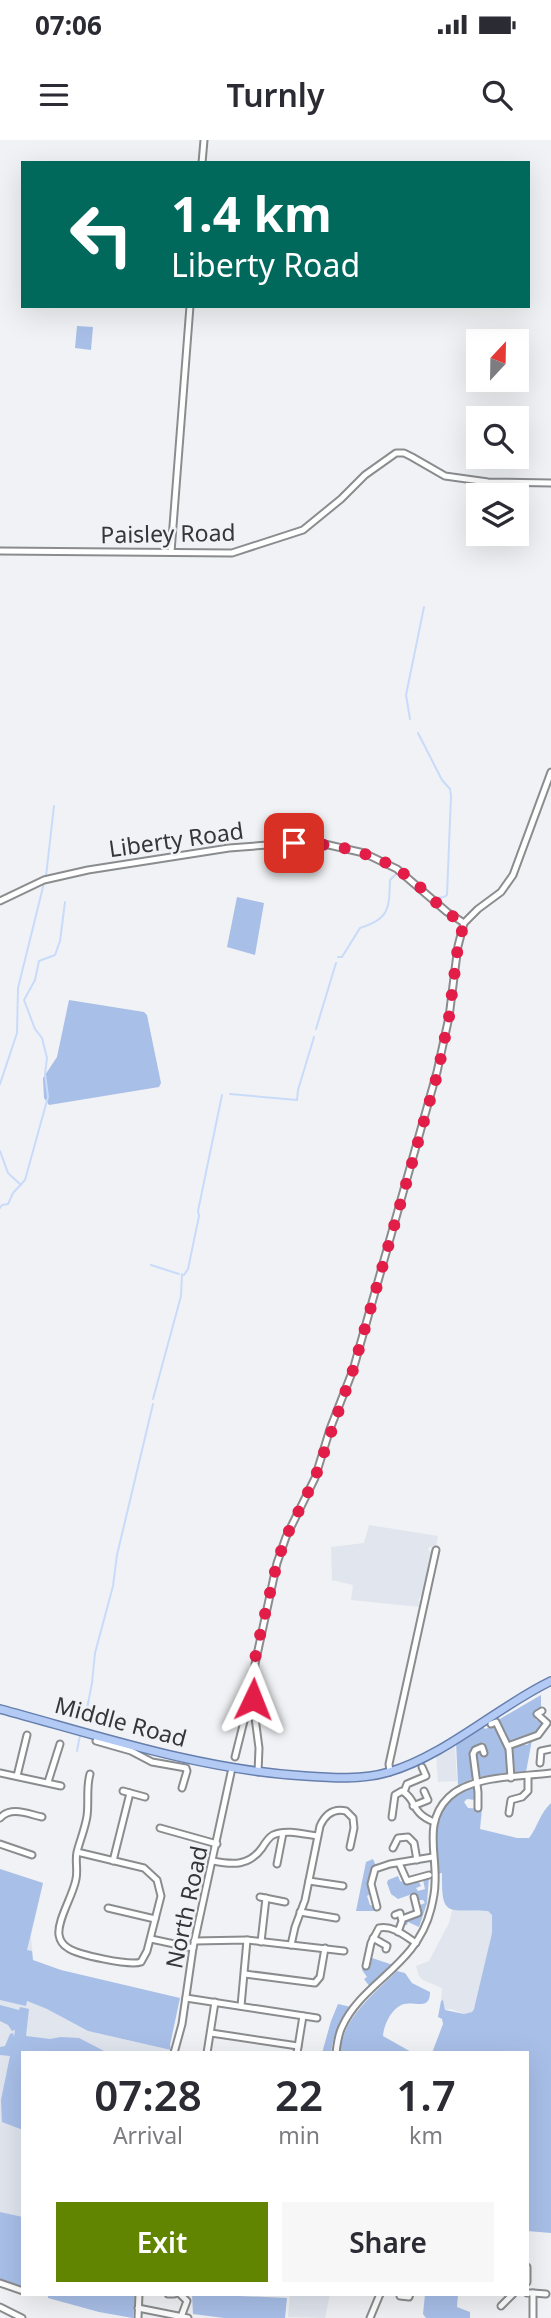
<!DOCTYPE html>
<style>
:root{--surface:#fff;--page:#f7f7f7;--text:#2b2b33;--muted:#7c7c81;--accent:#618401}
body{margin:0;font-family:"Noto Sans",sans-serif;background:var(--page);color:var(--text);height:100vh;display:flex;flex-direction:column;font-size:26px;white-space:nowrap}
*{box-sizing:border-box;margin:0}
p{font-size:23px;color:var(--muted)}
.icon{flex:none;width:38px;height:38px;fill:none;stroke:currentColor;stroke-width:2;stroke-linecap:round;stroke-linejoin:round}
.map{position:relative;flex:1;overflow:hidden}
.details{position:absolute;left:21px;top:1911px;width:508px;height:245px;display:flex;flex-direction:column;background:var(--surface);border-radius:0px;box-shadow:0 7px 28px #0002}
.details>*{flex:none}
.top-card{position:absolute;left:21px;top:21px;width:509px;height:147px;border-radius:0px;box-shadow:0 7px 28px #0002;background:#00695c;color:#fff;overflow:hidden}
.needle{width:46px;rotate:22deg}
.tools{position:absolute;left:466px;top:189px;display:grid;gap:14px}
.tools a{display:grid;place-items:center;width:63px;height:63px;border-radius:0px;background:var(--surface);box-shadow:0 7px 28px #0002;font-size:35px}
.pin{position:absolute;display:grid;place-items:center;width:60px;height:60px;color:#fff;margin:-30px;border-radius:14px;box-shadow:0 4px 10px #0006}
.me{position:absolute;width:77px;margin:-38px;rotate:2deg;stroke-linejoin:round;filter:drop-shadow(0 0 5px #0008)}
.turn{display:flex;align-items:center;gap:24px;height:147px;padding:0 35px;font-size:32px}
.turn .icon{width:91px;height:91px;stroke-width:2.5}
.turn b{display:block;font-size:49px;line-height:60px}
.eta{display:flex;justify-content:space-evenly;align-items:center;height:119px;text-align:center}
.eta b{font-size:42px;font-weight:600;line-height:49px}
.button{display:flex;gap:14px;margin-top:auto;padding:14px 35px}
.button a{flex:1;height:80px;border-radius:0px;background:var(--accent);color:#fff;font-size:28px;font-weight:600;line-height:80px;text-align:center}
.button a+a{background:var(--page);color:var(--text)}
.status{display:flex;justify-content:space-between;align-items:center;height:49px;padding:0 35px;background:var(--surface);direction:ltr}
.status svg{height:19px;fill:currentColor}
header{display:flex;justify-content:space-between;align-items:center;height:91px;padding:0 35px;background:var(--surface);font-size:32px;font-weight:600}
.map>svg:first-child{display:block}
.built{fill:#e0e5ee}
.green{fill:#a8bfe8}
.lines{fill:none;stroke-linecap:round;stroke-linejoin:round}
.stream{stroke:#c9dbfa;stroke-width:2}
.minor-casing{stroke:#8a8c8e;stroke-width:9}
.major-casing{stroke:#667fad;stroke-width:10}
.minor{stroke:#fff;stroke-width:5}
.major{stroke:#b3caf4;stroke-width:7}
.route{stroke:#e11d48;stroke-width:12;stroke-dasharray:0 21.6}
.labels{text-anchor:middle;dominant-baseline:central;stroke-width:5;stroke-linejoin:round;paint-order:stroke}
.street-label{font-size:23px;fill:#353637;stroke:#f1f2f5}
</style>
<div class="status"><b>07:06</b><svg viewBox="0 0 49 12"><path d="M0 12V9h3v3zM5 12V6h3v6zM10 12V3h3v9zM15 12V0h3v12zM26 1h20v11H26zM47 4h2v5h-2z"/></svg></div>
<header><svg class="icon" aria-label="menu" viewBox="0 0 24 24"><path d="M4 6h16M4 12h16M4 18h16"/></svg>Turnly<svg class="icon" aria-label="search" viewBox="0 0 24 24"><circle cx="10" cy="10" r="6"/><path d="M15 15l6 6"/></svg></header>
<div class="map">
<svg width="551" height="2178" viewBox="0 0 551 2178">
<rect width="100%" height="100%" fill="#f1f2f5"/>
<g class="built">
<path d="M 369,1385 L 438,1396 L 436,1406 L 429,1407 L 428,1410 L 432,1412 L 422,1456 L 419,1458 L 420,1467 L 351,1460 L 353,1445 L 332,1440 L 331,1407 L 364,1403 Z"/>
<path d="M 453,1604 L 455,1605 L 457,1641 L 438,1642 L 436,1614 L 441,1611 L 444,1612 Z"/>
<path d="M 0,1729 L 43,1743 L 31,1796 L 33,1820 L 27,1861 L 47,1869 L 88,1891 L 171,1910 L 170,1913 L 23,1913 L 23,2077 L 0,2072 Z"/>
<path d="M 452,1770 L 488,1771 L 492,1775 L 492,1793 L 477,1862 L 472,1872 L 464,1874 L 451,1869 L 445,1870 L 443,1861 L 441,1861 L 442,1848 L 423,1840 L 419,1836 L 416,1826 L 429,1821 L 449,1783 Z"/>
<path d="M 290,2154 L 330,2154 L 325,2178 L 288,2177 Z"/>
</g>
<g class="green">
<path d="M 77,186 L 93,187 L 91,210 L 75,208 Z"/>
<path d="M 237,757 L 264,763 L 255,815 L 227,807 Z"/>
<path d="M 69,860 L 144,872 L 147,875 L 161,943 L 159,947 L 49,965 L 44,958 L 43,938 L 57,917 Z"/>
<path d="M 541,1555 L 541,1568 L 533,1572 L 536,1580 L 544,1582 L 539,1591 L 512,1602 L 508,1601 L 498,1580 Z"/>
<path d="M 482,1585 L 485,1589 L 495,1585 L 507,1610 L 507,1633 L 479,1637 L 475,1615 L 478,1612 L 482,1614 L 488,1612 L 484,1602 L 470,1611 L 474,1638 L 458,1645 L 456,1601 Z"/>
<path d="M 532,1600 L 526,1632 L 515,1633 L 513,1631 L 513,1607 L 522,1604 L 527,1605 Z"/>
<path d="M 474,1647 L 476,1650 L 475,1660 L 467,1659 L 464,1662 L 468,1668 L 482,1669 L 480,1689 L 517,1698 L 529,1698 C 538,1686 540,1673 551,1663 L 551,2093 L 527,2091 L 527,1913 L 432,1913 L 443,1884 L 442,1879 L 438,1877 L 441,1861 L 443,1860 L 445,1870 L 464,1874 L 472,1872 L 474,1869 L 492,1793 L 492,1775 L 488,1771 C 449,1768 441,1780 442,1733 L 436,1734 C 435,1700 430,1655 474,1647 Z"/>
<path d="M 373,1719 L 376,1726 L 369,1739 L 370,1754 L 367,1756 L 370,1765 L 378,1768 L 379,1771 L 356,1771 L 366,1722 Z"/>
<path d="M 0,1729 L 43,1743 L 27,1810 L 32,1811 L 33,1820 L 61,1830 L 180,1858 L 170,1905 L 171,1910 L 88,1891 L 47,1869 L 27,1861 L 26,1866 L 0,1860 Z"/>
<path d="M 398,1736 L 400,1741 L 406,1743 L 419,1742 L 421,1746 L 416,1748 L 418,1751 L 425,1749 L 423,1740 L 429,1737 L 427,1763 L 419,1787 L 408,1782 L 407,1785 L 405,1785 L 406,1781 L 419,1776 L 420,1765 L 425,1763 L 423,1760 L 419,1760 L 415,1753 L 398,1759 L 391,1754 L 387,1743 L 388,1740 Z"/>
<path d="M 372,1818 L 393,1825 L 370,1847 L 364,1839 L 367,1837 L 362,1830 L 363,1826 L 370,1827 Z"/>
<path d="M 397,1831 L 405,1833 L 412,1843 L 430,1852 C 430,1871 415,1861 404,1864 C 391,1868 384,1885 383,1896 L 413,1913 L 340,1913 C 342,1878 374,1854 397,1831 Z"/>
<path d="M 338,1864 L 351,1867 C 339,1881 333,1895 331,1913 L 322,1913 L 331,1881 Z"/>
<path d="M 0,1865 L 19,1870 L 20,1867 L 29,1869 L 26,1896 L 50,1899 L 61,1897 L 79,1898 L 108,1913 L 23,1913 L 23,1990 L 2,1982 L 1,1960 L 10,1916 L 0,1915 L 0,1907 L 5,1906 L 10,1894 L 13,1893 L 14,1897 L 15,1890 L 12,1891 L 8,1885 L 0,1881 Z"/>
<path d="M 0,2072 L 23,2077 L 23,2147 L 0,2140 Z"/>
<path d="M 44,2154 L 135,2154 L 133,2178 L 99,2172 L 48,2158 L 48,2156 Z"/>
<path d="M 192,2154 L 287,2158 L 285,2178 L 224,2178 L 193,2174 Z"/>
<path d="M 425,2154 L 458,2154 L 457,2167 L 470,2172 L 470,2178 L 426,2178 L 423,2174 Z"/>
</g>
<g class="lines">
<g class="stream">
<path d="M 410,579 L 406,555 L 424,467"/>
<path d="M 418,593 L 442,640 L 450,649 L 451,656 L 447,755 L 444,757 L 437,758"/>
<path d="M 46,736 L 54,666"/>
<path d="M 338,817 L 342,817 L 360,788 C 390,779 389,768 390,740 L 397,733 L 400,734"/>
<path d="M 316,889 L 336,823"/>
<path d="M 0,944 L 17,893 L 18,848 L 44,743"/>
<path d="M 230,954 L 297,960 L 298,950 L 314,897"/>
<path d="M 0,1011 L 8,1033 L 21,1045"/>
<path d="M 0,1068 L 2,1065 L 8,1064 L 13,1053 L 25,1040 L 48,957 L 45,934 L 47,918 L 42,898 L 35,889 L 24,860 L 35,840 L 39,821 L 55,815 L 60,801 L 65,762"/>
<path d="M 151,1125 L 179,1134"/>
<path d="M 184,1135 L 188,1129 L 199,1076 L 198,1071 L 222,955"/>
<path d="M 153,1259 L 181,1156 L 182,1134"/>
<path d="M 85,1579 L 92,1543 L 95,1513 L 113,1446 L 117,1415 L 153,1264"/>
<path d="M 77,1611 L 80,1595"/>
</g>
<defs>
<g id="minor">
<path d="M 202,23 L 204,0"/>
<path d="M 0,411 L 232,413 L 303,390 L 341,359 L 365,335 L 396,313 L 404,313 L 412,317 L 445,336 L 488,342 L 551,343"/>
<path d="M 171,412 L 190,166"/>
<path d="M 0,761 L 44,740 L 88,730 L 229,708 L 294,703 L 320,703 L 364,713 L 397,729 L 447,772 L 464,783"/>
<path d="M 491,1584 L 496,1582 L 509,1609 L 511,1638"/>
<path d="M 96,1601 L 131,1611 L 152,1622 L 186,1628 L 187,1631 L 182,1648"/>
<path d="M 508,1606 L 538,1595 L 547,1583 L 537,1574 L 542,1571"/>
<path d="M 235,1617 L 246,1573 L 254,1570"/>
<path d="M 540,1623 L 541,1611 L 551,1609"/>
<path d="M 258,1632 L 259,1608 L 254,1570 L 255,1524 L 277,1423 L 286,1397 L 315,1338 L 330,1289 L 353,1230 L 437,932 L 449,877 L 458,806 L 464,783 L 478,769 L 501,752 L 513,735 L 551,632"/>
<path d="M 390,1632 L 389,1624 L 436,1410"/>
<path d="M 0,1633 L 61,1646"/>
<path d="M 17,1636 L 27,1595"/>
<path d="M 48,1642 L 60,1604"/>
<path d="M 123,1651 L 145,1657"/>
<path d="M 404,1652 L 407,1644 L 426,1636 L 422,1627"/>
<path d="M 413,1666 L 428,1660 L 424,1651"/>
<path d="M 478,1668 L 478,1652 L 473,1614 L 475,1610 L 482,1607 L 484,1613"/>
<path d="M 509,1673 L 511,1660 L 522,1657 L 528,1651 L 528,1636"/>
<path d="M 392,1677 L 395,1655 L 402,1651 C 418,1660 409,1672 434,1682"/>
<path d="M 0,1678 C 11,1666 28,1674 42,1677"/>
<path d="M 160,1688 L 217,1704"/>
<path d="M 0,1704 L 32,1715"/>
<path d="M 393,1708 L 398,1698 L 408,1697 L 414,1703 L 417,1720"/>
<path d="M 77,1712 L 144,1728 L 157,1740 L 161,1756 L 147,1811 L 141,1822 C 130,1826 78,1815 68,1808 C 63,1805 60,1801 59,1795 C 57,1780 73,1756 76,1739 C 78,1730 75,1721 77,1712 C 80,1700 85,1689 87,1676 C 89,1662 86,1648 90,1634"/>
<path d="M 113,1721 L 130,1653"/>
<path d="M 213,1721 C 233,1725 249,1726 262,1708 C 265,1703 268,1698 273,1695 C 286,1689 303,1694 317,1696"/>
<path d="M 399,1723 L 407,1741 L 429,1735"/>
<path d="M 277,1724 L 283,1693"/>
<path d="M 309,1741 L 343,1746"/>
<path d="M 260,1757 L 285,1762"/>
<path d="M 377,1767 L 371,1744 L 375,1729 L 390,1724 L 433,1717"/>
<path d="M 108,1768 L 155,1779"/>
<path d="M 300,1772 L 336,1778"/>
<path d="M 395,1775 L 400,1773 L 402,1781 L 398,1792"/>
<path d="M 402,1779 L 418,1773 L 414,1757"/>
<path d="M 373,1798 L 387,1806 L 386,1809"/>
<path d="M 151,1799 L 193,1808"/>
<path d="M 194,1801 L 247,1800 L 344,1811"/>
<path d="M 261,1802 L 266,1758"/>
<path d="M 291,1805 L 295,1787 L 305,1760 L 320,1686 C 325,1675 333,1668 346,1671 L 353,1678 L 354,1688 L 350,1707"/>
<path d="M 366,1826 L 371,1803 L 379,1788 C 393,1785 405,1796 416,1803"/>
<path d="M 245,1834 L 315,1843 L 320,1837 L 325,1808"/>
<path d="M 186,1858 L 317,1878"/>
<path d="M 241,1866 L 247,1800"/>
<path d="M 211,1893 L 298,1906"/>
<path d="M 174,1913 L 182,1884 L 193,1808 L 232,1628"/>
<path d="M 207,1913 L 215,1862"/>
<path d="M 297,1913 L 303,1876"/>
<path d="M 336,1913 C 337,1904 338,1895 342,1887 C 362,1842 417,1826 431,1769 C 433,1761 435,1752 435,1743 C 437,1713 423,1682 449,1657 C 472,1635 521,1637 551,1633"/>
<path d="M 527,2127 L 527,2142"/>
<path d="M 0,2143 L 23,2151"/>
<path d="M 527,2153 L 533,2153 L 533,2178"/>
<path d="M 533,2153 L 546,2154"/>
<path d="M 168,2154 L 174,2154"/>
<path d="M 180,2154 L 187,2161 L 181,2177"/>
<path d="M 400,2156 L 409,2157 L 410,2154"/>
<path d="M 501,2166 L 513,2154"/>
<path d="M 0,2167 L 22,2178"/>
<path d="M 138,2168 L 188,2178"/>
<path d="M 138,2178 L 139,2154"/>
<path d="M 370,2178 L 380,2154"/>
</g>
<path id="major" d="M 0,1569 C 100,1596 201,1630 305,1636 C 333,1638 362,1640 389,1632 C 446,1615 497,1567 551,1541"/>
</defs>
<use href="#minor" class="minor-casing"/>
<use href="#major" class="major-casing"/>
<use href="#minor" class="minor"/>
<use href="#major" class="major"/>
</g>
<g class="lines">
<path class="route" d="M 253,1559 L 254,1524 L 258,1504 L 277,1423 L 286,1397 L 315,1338 L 353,1230 L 438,932 L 449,877 L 458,806 L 464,783 C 445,774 431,756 414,742 C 381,713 337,703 294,703"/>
</g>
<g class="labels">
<g class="street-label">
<text transform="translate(168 393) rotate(-1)">Paisley Road</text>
<text transform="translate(176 699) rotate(-8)">Liberty Road</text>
<text transform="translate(121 1581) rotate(15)">Middle Road</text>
<text transform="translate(186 1767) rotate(-78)">North Road</text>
</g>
</g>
</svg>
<div class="tools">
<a><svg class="needle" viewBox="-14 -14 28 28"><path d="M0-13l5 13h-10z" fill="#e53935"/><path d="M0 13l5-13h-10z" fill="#7c7c81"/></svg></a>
<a><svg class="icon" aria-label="search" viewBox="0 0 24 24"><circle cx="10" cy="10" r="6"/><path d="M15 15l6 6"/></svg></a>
<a><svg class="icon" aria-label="layers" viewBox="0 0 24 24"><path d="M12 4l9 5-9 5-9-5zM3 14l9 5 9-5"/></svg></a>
</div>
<div class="pin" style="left:294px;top:703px;background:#d93025"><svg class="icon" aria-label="arrive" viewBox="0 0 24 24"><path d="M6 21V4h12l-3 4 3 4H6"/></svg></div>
<svg class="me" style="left:253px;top:1559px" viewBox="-20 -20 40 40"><path d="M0-17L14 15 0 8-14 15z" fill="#e11d48" stroke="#fff" stroke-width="4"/></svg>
<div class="top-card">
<div class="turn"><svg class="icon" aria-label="left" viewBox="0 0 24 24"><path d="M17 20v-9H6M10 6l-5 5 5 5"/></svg><div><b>1.4 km</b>Liberty Road</div></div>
</div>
<section class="details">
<div class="eta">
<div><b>07:28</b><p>Arrival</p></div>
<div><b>22</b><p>min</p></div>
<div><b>1.7</b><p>km</p></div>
</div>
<div class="button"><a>Exit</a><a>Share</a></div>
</section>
</div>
